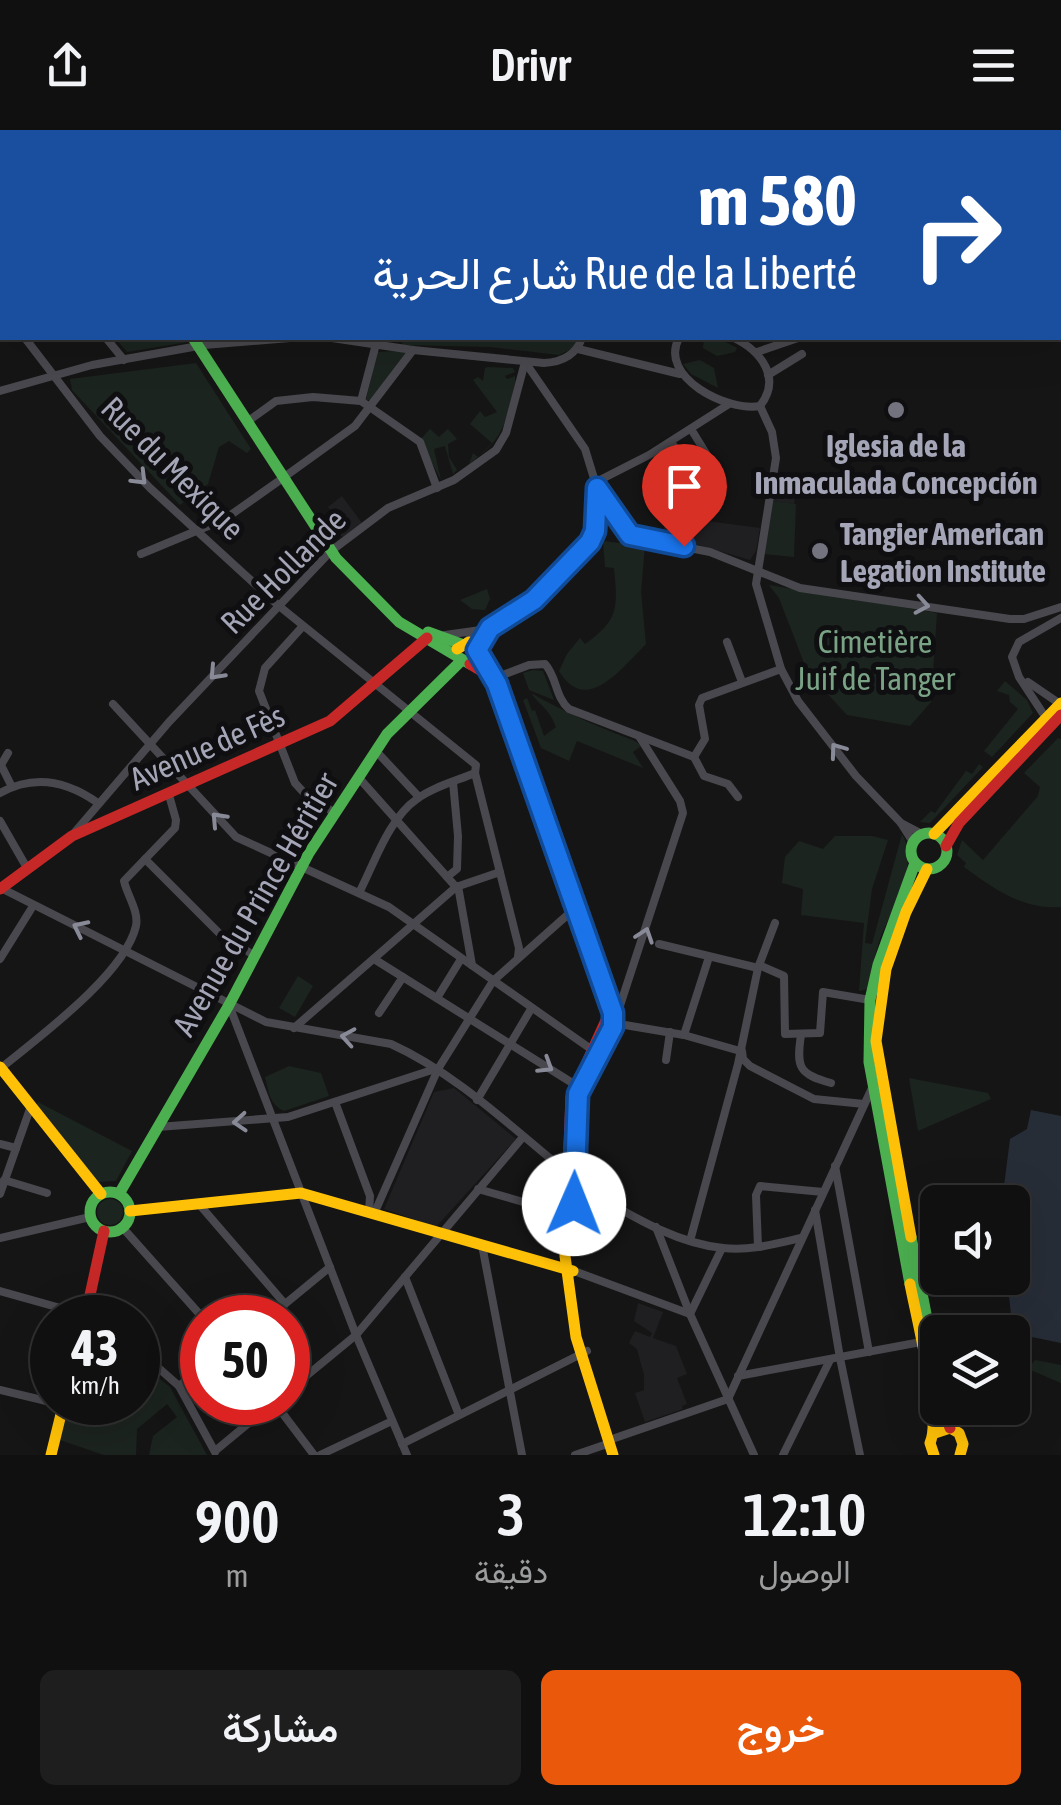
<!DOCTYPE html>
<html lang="ar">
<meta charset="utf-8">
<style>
:root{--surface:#101010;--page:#1e1e1e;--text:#f1f3f6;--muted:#9c9d9f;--line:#303030;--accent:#ea580c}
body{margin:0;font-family:"Asap Condensed",Vazirmatn,sans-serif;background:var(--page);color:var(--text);direction:rtl;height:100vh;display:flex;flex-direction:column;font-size:38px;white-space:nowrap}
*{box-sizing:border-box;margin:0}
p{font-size:32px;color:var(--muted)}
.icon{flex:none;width:55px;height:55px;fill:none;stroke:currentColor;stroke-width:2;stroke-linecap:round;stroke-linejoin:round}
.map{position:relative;height:1325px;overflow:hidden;direction:ltr}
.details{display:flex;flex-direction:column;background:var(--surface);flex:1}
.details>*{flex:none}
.banner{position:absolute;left:0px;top:0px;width:1062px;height:210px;box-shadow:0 10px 40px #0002,0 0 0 2px var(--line);direction:rtl;background:#1a4fa0;color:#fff;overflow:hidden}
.tools{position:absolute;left:920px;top:1055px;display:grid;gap:20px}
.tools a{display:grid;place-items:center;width:110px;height:110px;border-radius:15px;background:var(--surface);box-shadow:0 10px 40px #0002,0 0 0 2px var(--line);font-size:50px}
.speed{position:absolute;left:30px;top:1165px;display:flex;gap:20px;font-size:50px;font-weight:700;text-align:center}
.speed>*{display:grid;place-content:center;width:130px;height:130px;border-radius:50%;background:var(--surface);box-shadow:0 10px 40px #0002,0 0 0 2px var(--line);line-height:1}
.speed small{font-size:25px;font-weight:400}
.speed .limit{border:15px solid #d22;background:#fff;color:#111}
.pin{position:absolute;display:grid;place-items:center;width:85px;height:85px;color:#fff;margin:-102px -42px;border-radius:50% 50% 50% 0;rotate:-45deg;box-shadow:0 0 10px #0007}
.pin .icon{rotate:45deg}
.me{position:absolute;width:110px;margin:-55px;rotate:1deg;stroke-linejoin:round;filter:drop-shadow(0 0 8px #0008)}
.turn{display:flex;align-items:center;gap:35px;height:210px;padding:0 40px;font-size:45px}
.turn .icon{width:130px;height:130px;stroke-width:2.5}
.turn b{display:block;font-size:70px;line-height:85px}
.eta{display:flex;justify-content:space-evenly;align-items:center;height:170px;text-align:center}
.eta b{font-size:60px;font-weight:600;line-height:70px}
.cta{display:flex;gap:20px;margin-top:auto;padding:20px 40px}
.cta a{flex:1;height:115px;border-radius:15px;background:var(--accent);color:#fff;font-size:40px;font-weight:600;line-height:115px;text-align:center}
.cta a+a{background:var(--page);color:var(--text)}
header{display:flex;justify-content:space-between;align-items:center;height:130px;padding:0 40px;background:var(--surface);font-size:45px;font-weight:600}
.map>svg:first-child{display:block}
.built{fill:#1f1f21}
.green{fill:#1c241f}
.water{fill:#272d37}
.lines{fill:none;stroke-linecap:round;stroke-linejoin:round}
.street{stroke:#49484e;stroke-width:8}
.fast{stroke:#4caf50;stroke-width:11}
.slow{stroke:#ffc107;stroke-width:11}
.jam{stroke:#c62828;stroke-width:11}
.oneway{stroke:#898a98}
.route-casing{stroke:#114b97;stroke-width:25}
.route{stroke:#1a73e8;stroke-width:18}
.poi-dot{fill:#72737e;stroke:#0f0f11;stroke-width:4}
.labels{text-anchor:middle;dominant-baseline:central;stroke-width:10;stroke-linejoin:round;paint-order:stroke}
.poi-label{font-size:32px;font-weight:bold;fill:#a4a6b7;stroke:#0f0f11}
.street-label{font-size:32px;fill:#a4a6b7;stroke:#0f0f11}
.park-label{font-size:32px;fill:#7aa386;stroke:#0f0f11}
</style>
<header><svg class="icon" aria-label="menu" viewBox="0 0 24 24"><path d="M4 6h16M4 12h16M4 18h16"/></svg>Drivr<svg class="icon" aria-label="share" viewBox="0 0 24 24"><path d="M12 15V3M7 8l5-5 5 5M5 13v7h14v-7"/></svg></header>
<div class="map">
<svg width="1061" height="1325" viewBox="0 0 1061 1325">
<rect width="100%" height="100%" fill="#151515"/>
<g class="built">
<path d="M 776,345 L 797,350 L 794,374 L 772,371 Z"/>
<path d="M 342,366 L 362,393 L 344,407 L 336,405 L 335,399 L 339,393 L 328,377 Z"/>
<path d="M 664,388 L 692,394 L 700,390 L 760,398 L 756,421 L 750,430 L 664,405 Z"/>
<path d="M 454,958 L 516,1009 L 436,1097 L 384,1079 L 434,962 Z"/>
<path d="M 638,1173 L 663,1182 L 653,1208 L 676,1216 L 687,1244 L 677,1248 L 687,1274 L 682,1276 L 683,1279 L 645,1292 L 635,1263 L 644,1260 L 644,1245 L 637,1219 L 629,1213 L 635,1201 L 650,1207 L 652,1203 L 634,1191 Z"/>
</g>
<g class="green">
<path d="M 115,208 L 186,208 L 188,212 L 127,222 Z"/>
<path d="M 384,208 L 578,208 L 573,218 L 559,225 L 490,217 L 402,215 L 403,208 Z"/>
<path d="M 704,208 L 718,208 L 737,218 L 735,222 L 717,226 L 703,218 Z"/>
<path d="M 413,220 L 371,270 L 366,270 L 377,222 Z"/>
<path d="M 700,230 L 714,238 L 718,258 L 691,244 L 683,234 Z"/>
<path d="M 196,233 L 251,319 L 247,323 L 229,311 L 219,317 L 208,354 L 180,375 L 72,260 L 70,249 Z"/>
<path d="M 488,237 L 513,238 L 515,242 L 505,246 L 507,249 L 515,246 L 515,253 C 504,296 506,306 469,334 L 473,323 L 478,327 L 492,313 L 470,294 L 480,281 L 485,287 L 497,282 L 473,250 L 478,247 L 483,251 L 485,238 Z"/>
<path d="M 430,299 L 439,307 L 448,299 L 457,309 L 448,314 L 449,327 L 457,340 L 453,344 L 445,316 L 434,319 L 441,350 L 420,310 Z"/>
<path d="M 772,371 L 796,374 L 794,427 L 764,424 Z"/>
<path d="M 603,411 L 645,416 L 641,461 L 646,514 C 621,539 586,586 559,541 L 567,524 L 580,508 L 585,514 C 619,490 618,478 614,438 L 605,437 Z"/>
<path d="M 769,455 L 937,483 L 931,572 L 910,596 L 847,585 L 815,550 L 811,551 L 779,468 Z"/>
<path d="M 487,459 L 490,469 L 485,480 L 472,479 L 460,470 Z"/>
<path d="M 533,540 L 543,541 L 554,570 L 529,560 L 523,543 Z"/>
<path d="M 1005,551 L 1027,570 L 1033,583 L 992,627 L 984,621 L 1018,579 L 1010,572 L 1009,565 L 997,561 Z"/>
<path d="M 531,563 C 564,582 598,597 635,611 L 641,616 L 633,622 L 643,638 L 577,611 L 569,631 L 541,618 L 523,570 L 527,568 L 532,581 L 535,580 L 544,606 L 556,597 C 549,578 540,576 531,563 Z"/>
<path d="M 1058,608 L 1061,609 L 1061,777 C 1023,780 994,759 964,737 L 966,733 L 957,725 L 962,710 L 983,730 L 1038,666 L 1040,657 L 1024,643 Z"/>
<path d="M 979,634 L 983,637 L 930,693 L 920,692 L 931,681 L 935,683 L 966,641 L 972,644 Z"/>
<path d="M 902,704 C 921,736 890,781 879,812 C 874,827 872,843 868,859 L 859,861 L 864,793 L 801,785 L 803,759 L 782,753 L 785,727 L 799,711 L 823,719 L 835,706 L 872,706 L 888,710 L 872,759 L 865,813 L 872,814 Z"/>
<path d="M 298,846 L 313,856 L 295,887 L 279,878 Z"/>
<path d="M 289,936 L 321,943 L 329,966 L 284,981 C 269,974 269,962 265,947 Z"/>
<path d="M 909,948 L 988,963 L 991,969 L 918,1001 Z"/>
<path d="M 38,972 L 132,1021 L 116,1051 L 97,1052 L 36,977 Z"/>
<circle cx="110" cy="1082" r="13"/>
<path d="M 1035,1230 L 1061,1235 L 1061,1253 L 1028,1239 Z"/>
<path d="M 140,1233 L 170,1257 L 207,1325 L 149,1325 L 153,1306 L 177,1287 L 167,1274 L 137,1299 L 136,1325 L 104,1325 L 60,1310 L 70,1273 L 138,1272 L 138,1237 Z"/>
</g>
<path class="water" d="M 1031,980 L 1061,986 L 1061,1213 L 1013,1203 L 1007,1148 L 1012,1148 L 1012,1072 L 1002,1072 L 1010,1009 L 1027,999 Z"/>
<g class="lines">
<g class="street">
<path d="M 115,0 L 120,2"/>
<path d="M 509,0 L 512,2"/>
<path d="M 520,0 L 521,2"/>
<path d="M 739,0 L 741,2"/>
<path d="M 763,0 L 766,2"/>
<path d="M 811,0 L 814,2"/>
<path d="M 700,2 L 701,0"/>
<path d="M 858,2 L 858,0"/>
<path d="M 883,2 L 883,0"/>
<path d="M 0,51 L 2,55"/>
<path d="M 0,175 L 2,178"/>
<path d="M 25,208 L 100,306 L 150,358 L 279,476 L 476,635 L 475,643 C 456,651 433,657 417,669 C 389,688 374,734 359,763"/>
<path d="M 106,208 L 124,230"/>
<path d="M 332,208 L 413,220 L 544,233 C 563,232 576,225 582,208"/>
<path d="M 679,208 C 658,247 727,282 760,276"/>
<path d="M 734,208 C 761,221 782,248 760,276"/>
<path d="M 578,219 L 680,244"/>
<path d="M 757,222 L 798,208"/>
<path d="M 768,245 L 802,224"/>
<path d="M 0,261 L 92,235 L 204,215 L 290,208"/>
<path d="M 361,271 L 376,214"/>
<path d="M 760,276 L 772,302 L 776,328 L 756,454 L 781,539 L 798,571 L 856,646 L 901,693 L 913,712"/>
<path d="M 251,289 L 276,271 L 313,267 L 361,271 L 420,312 L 437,358"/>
<path d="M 671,312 L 686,333 L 697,335 L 707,325 L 691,299"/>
<path d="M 287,345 L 355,296 L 413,220"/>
<path d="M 596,352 L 649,325 L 729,274"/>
<path d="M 597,358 L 613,385 L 634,407 L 710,422 L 800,458 L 1010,489 L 1024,489 L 1061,477"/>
<path d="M 141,424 L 225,389 L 283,348"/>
<path d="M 303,496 L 265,538 L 259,561 L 295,653 L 306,665 L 335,683"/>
<path d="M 445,505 L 481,500"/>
<path d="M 468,510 L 534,470 L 584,418 L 595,401 L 597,358 L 585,319 L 525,232"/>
<path d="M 727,512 L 742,552"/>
<path d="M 495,548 L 529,535 L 545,534 C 557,547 555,567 569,579 L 694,627"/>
<path d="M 1028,552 L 1060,574"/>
<path d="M 113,574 L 236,707 L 389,777 L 598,924"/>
<path d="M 1046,588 L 1019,547 L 1012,527 L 1019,512 L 1061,488"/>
<path d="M 639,606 L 680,671 L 683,683 L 613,897 L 619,894 L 684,905 L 740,921"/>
<path d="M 376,621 L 419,667"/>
<path d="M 8,623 L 1,635 L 12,657"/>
<path d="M 694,627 L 705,609 L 699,575 L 702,568 L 781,539"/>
<path d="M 694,627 L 704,646 L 728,654 L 738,667"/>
<path d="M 475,643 L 519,818 L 518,827"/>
<path d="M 359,648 L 456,757"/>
<path d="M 0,663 C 34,644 67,651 98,673"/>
<path d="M 0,691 L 27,738"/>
<path d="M 901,693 L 922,704"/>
<path d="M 74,703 L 169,592 L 331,421 L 388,378 L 454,350 L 496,320 L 506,303 L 525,232"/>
<path d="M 145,729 L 219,803 L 255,826"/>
<path d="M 447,747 L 457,739 L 458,706 L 453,652"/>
<path d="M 458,756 L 472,835"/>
<path d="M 1,758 L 266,892 L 391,914 C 457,944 512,998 569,1044"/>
<path d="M 659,814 L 758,838"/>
<path d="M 0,829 L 33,776"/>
<path d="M 374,829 L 574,954"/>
<path d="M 759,835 L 784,846 L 785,904 L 820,903 L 823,862 L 870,870"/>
<path d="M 437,868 L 461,829"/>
<path d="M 229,875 L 356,1205 L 407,1325"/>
<path d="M 379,883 L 403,847"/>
<path d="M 294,898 L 456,757 L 500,742"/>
<path d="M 684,905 L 709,827"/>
<path d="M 801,905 C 796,938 799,944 831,953"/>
<path d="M 742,921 L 743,929 L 750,936 L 814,969 L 864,974"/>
<path d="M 666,930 L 670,902"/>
<path d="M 1,938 C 39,907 125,844 136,796 C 139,781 127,765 124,751 L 175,698 L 176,690 L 169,665"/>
<path d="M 477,970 L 531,879"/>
<path d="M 335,972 L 370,1066 L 369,1082"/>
<path d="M 158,997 L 288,987 L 435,939"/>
<path d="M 0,1014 L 16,1018"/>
<path d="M 835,1036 L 869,1222"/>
<path d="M 4,1050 L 47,1063"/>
<path d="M 574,1053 C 620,1078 670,1113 723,1118 C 750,1121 775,1114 801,1108"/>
<path d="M 478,1059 L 565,1084"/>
<path d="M 0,1064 L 31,976"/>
<path d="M 198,1073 L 285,1174"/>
<path d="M 574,1074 L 603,1069"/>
<path d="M 815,1080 L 840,1228 L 860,1325"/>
<path d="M 374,1084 L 438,939 L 493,851 L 573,780"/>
<path d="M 122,1097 L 203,1188"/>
<path d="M 656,1097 L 690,1184 L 754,1325"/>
<path d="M 0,1108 L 90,1087"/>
<path d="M 690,1111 L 738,934 L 758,838 L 775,793"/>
<path d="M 482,1115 L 522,1325"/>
<path d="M 758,1117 L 756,1065 L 760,1056 L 823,1062"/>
<path d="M 574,1141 L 690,1184"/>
<path d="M 405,1147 L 459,1285"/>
<path d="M 0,1161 L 96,1188"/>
<path d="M 690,1184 L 722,1118"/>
<path d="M 268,1188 L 330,1137"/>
<path d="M 138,1220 L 179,1256 L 215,1322"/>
<path d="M 738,1246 L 921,1212"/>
<path d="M 179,1256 L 202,1238"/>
<path d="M 0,1260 L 63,1275"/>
<path d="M 288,1261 L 356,1205 L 523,1007"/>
<path d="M 615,1308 L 728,1269 L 872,958"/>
<path d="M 402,1314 L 587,1221"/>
<path d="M 215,1321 L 274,1272 L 314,1325"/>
<path d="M 320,1325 L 392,1291"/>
<path d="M 575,1325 L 610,1313"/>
<path d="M 783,1325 L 830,1230"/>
</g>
<g class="fast">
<path d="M 63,0 L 64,2"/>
<path d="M 271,2 L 272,0"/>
<path d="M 193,208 L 336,428 L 399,492 L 470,534"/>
<path d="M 428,502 L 461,514"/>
<circle cx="929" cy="721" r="18"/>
<circle cx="110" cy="1082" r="20"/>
<path d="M 119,1064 L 229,875 L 309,723 L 387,604 L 461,531"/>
<path d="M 911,1107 L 938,1245"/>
<path d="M 910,1154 L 869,932 L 870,870 L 878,835 L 915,733"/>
</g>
<g class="slow">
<path d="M 457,519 L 469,512 L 476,517 L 477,525"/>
<path d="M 934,704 L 1061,573"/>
<path d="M 0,937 L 101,1064"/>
<path d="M 567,1062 L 565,1126 L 576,1207 L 613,1325"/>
<path d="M 130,1081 L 301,1063 L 573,1141"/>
<path d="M 572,1105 L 574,1053"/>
<path d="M 911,1107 L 876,911 L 886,839 L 906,782 L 927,739"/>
<path d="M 910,1154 C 916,1186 942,1288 930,1313 L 934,1325"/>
<path d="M 935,1303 L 950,1298 L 959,1303 L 963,1314 L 960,1325"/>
<path d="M 51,1325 L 64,1272"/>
</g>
<g class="jam">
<path d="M 470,534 L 485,543 L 494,558 L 608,886 L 571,967 L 567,1062"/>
<path d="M 946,716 L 959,693 L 1061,585"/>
<path d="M 0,759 L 72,706 L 330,591 L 427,508"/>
<path d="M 85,1188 L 104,1101"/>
<path d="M 944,1278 L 950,1298"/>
</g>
</g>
<defs><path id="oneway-chevron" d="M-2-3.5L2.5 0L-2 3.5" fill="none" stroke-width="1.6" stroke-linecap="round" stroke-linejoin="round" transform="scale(2.5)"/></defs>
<g class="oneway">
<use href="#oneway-chevron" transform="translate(140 348) rotate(45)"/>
<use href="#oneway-chevron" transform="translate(922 475) rotate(10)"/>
<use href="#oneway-chevron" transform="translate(216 543) rotate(133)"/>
<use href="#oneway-chevron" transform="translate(837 620) rotate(-126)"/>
<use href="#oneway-chevron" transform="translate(218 689) rotate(-133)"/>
<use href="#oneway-chevron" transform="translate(80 798) rotate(-154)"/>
<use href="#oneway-chevron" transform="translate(645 805) rotate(-71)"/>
<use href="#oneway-chevron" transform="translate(348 907) rotate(-170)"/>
<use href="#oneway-chevron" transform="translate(546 936) rotate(32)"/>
<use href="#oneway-chevron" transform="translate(240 992) rotate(176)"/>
</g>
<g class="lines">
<defs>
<path id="route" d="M 574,1074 L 578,964 L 613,897 L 613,883 L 497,554 L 477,520 L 490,498 L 534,470 L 590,412 L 595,401 L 597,358 L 630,405 L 684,416"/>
</defs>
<use href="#route" class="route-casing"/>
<use href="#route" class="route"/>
</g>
<g class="poi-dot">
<circle cx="896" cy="280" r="10"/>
<circle cx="820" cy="421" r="10"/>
</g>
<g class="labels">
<g class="poi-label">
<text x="896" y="315">Iglesia de la<tspan x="896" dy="37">Inmaculada Concepción</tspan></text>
<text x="840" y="403" text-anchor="start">Tangier American<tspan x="840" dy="37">Legation Institute</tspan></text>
</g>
<g class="street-label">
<text transform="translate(173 338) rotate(45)">Rue du Mexique</text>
<text transform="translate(283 441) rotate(-45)">Rue Hollande</text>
<text transform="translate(207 617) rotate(-24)">Avenue de Fès</text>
<text transform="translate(255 774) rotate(-60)">Avenue du Prince Héritier</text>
</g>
<g class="park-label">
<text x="875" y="511">Cimetière<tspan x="875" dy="37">Juif de Tanger</tspan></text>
</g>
</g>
</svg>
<div class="tools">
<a><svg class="icon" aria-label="sound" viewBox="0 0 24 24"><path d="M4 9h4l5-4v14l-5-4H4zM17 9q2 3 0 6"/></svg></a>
<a><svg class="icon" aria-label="layers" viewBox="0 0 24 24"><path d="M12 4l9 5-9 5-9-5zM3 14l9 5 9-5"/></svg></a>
</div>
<div class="speed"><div>43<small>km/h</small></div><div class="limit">50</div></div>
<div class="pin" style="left:684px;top:416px;background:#d93025"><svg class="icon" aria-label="arrive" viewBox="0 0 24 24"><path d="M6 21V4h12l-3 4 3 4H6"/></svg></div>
<svg class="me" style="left:574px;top:1074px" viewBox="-20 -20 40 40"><circle r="19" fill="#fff"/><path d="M0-13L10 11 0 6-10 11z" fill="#1a73e8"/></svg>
<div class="banner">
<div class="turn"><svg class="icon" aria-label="right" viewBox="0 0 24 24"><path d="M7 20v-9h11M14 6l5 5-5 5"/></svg><div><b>580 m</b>Rue de la Liberté شارع الحرية</div></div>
</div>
</div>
<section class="details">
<div class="eta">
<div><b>12:10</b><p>الوصول</p></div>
<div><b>3</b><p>دقيقة</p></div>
<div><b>900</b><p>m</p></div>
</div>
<div class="cta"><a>خروج</a><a>مشاركة</a></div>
</section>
